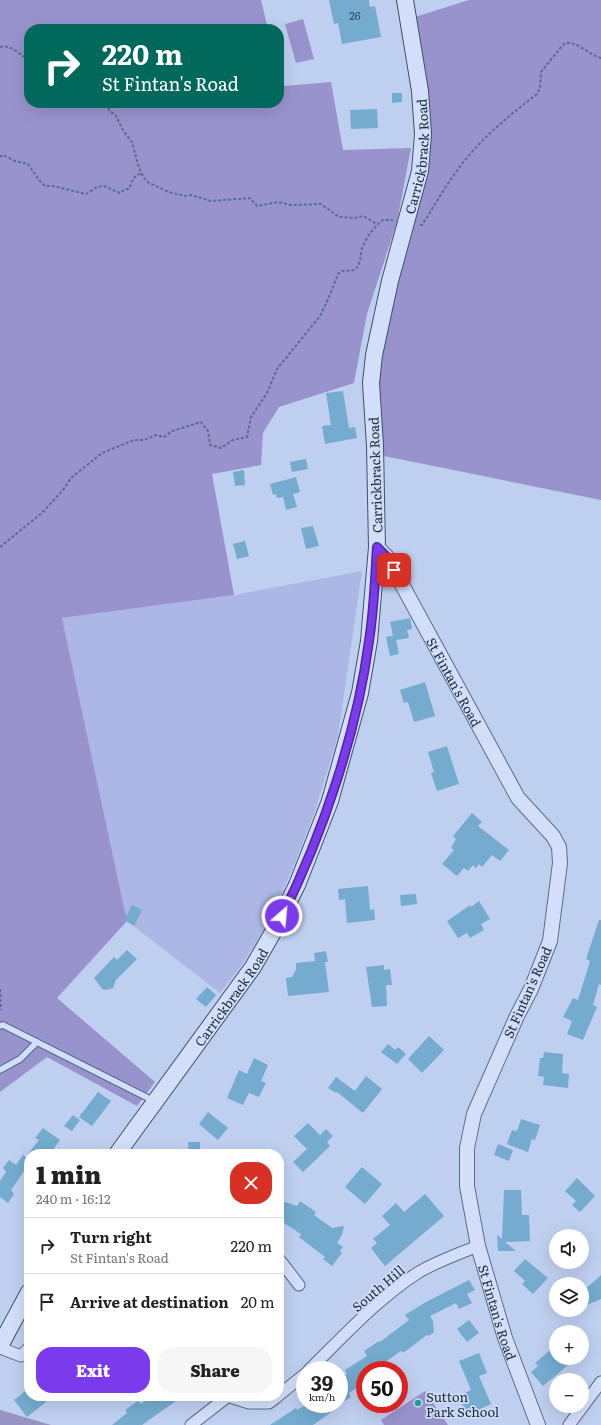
<!DOCTYPE html>
<meta charset="utf-8">
<style>
:root{--surface:#fff;--page:#f6f6f6;--text:#222;--muted:#767676;--line:#e0e0e0;--accent:#7c3aed}
body{margin:0;font-family:Literata,serif;background:var(--page);color:var(--text);height:100vh;display:flex;flex-direction:column;font-size:15px;white-space:nowrap}
*{box-sizing:border-box;margin:0}
p{font-size:13px;color:var(--muted)}
.icon{flex:none;width:22px;height:22px;fill:none;stroke:currentColor;stroke-width:2;stroke-linecap:round;stroke-linejoin:round}
.map{position:relative;flex:1;overflow:hidden}
.drawer{position:absolute;left:24px;top:1149px;width:260px;height:252px;display:flex;flex-direction:column;background:var(--surface);border-radius:16px;box-shadow:0 4px 16px #0002}
.drawer>*{flex:none}
.guide{position:absolute;left:24px;top:24px;width:260px;height:84px;border-radius:16px;box-shadow:0 4px 16px #0002;background:#00695c;color:#fff;overflow:hidden}
.buttons{position:absolute;left:549px;top:1229px;display:grid;gap:8px}
.buttons a{display:grid;place-items:center;width:40px;height:40px;border-radius:50%;background:var(--surface);box-shadow:0 4px 16px #0002;font-size:20px}
.speed{position:absolute;left:296px;top:1361px;display:flex;gap:8px;font-size:20px;font-weight:700;text-align:center}
.speed>*{display:grid;place-content:center;width:52px;height:52px;border-radius:50%;background:var(--surface);box-shadow:0 4px 16px #0002;line-height:1}
.speed small{font-size:10px;font-weight:400}
.speed .limit{border:6px solid #d22;background:#fff;color:#111}
.pin{position:absolute;display:grid;place-items:center;width:34px;height:34px;color:#fff;margin:-17px;border-radius:8px;box-shadow:0 2px 6px #0006}
.me{position:absolute;width:44px;margin:-22px;rotate:27deg;stroke-linejoin:round;filter:drop-shadow(0 0 3px #0008)}
.turn{display:flex;align-items:center;gap:14px;height:84px;padding:0 12px;font-size:18px}
.turn .icon{width:52px;height:52px;stroke-width:2.5}
.turn b{display:block;font-size:28px;line-height:34px}
.round{display:grid;place-items:center;flex:none;width:42px;height:42px;border-radius:16px;background:var(--page)}
.overview{display:flex;align-items:center;justify-content:space-between;height:68px;padding:0 12px}
h1{font-size:24px;font-weight:800;line-height:30px}
.button{display:flex;gap:8px;margin-top:auto;padding:8px 12px}
.button a{flex:1;height:46px;border-radius:16px;background:var(--accent);color:#fff;font-size:16px;font-weight:800;line-height:46px;text-align:center}
.button a+a{background:var(--page);color:var(--text)}
ul{padding:0;list-style:none}
li{display:flex;align-items:center;gap:12px;height:56px;padding:0 12px;border-top:1px solid var(--line)}
li div{flex:1}
li b{display:block;font-size:15px}
li em{font-style:normal}
.map>svg:first-child{display:block}
.farmland{fill:#acb7e5}
.green{fill:#9893cd}
.cemetery{fill:#9793c2}
.building{fill:#74abcf}
.lines{fill:none;stroke-linecap:round;stroke-linejoin:round}
.service-casing{stroke:#576f89;stroke-width:8}
.minor-casing{stroke:#576f89;stroke-width:13}
.tertiary-casing{stroke:#576f89;stroke-width:16}
.secondary-casing{stroke:#3a536a;stroke-width:18}
.path{stroke:#576f89;stroke-width:2;stroke-dasharray:3 2;stroke-linecap:butt}
.service{stroke:#d3dffa;stroke-width:5.5}
.minor{stroke:#d3dffa;stroke-width:11}
.tertiary{stroke:#d3dffa;stroke-width:14}
.secondary{stroke:#d3dffa;stroke-width:16}
.route-casing{stroke:#51269a;stroke-width:10}
.route{stroke:#7c3aed;stroke-width:7}
.poi-dot{fill:#259a96;stroke:#cfdbf6;stroke-width:1.5}
.labels{text-anchor:middle;dominant-baseline:central;stroke-width:3.5;stroke-linejoin:round;paint-order:stroke}
.number-label{font-size:11px;fill:#324b5e}
.street-label{font-size:13px;fill:#1c2b38;stroke:#cfdbf6}
.poi-label{font-size:13px;fill:#1c2b38;stroke:#cfdbf6;text-anchor:start}
</style>
<div class="map">
<svg width="601" height="1425" viewBox="0 0 601 1425">
<rect width="100%" height="100%" fill="#bfcfef"/>
<path class="farmland" d="M 362,571 L 338,736 L 315,811 L 295,863 L 271,918 L 241,966 L 220,993 L 127,921 L 62,618 L 234,595 Z"/>
<g class="green">
<path d="M 0,0 L 261,0 L 268,29 L 29,29 L 29,103 L 279,103 L 279,68 L 284,86 L 331,82 L 343,150 L 411,148 L 397,222 L 367,314 L 354,383 L 279,407 L 263,433 L 261,465 L 212,474 L 234,595 L 62,618 L 127,921 L 57,998 L 155,1082 L 137,1106 L 47,1057 L 0,1092 Z"/>
<path d="M 469,0 L 601,0 L 601,500 L 384,456 L 375,388 L 388,321 L 413,229 L 430,125 L 415,17 Z"/>
<path d="M 303,19 L 314,59 L 296,63 L 285,24 Z"/>
<path d="M 425,1391 L 448,1425 L 384,1425 L 381,1420 Z"/>
</g>
<path class="cemetery" d="M 0,1410 L 51,1425 L 0,1425 Z"/>
<g class="building">
<path d="M 329,0 L 369,0 L 370,7 L 375,6 L 381,37 L 342,44 L 338,23 L 334,24 Z"/>
<path d="M 392,93 L 402,93 L 402,102 L 392,103 Z"/>
<path d="M 377,109 L 378,128 L 351,129 L 350,110 Z"/>
<path d="M 343,391 L 349,428 L 355,427 L 357,438 L 325,444 L 322,426 L 331,425 L 326,393 Z"/>
<path d="M 306,459 L 308,469 L 292,472 L 290,462 Z"/>
<path d="M 244,470 L 245,485 L 235,486 L 233,472 Z"/>
<path d="M 296,477 L 300,492 L 293,494 L 297,507 L 286,510 L 283,497 L 277,498 L 276,494 L 273,495 L 270,484 Z"/>
<path d="M 313,526 L 319,546 L 306,549 L 301,528 Z"/>
<path d="M 245,541 L 249,556 L 237,559 L 233,544 Z"/>
<path d="M 410,618 L 412,629 L 407,630 L 409,638 L 396,640 L 399,654 L 390,656 L 386,637 L 393,636 L 390,622 Z"/>
<path d="M 425,682 L 435,716 L 414,722 L 408,702 L 404,703 L 400,690 Z"/>
<path d="M 447,746 L 459,784 L 437,791 L 431,773 L 434,772 L 428,752 Z"/>
<path d="M 472,813 L 482,822 L 478,826 L 509,850 L 500,861 L 492,855 L 482,867 L 479,864 L 476,868 L 473,865 L 468,871 L 464,868 L 457,876 L 442,864 L 454,850 L 451,848 L 456,839 L 453,836 Z"/>
<path d="M 368,886 L 370,910 L 374,909 L 375,920 L 347,923 L 345,899 L 339,900 L 338,889 Z"/>
<path d="M 416,894 L 417,904 L 401,906 L 400,895 Z"/>
<path d="M 479,901 L 490,919 L 481,924 L 484,930 L 470,938 L 467,933 L 458,938 L 447,921 L 470,905 L 471,907 Z"/>
<path d="M 132,905 L 142,910 L 134,926 L 124,920 Z"/>
<path d="M 599,920 L 601,920 L 601,985 L 599,984 L 593,1005 L 597,1007 L 583,1040 L 567,1034 L 572,1021 L 563,1017 L 573,998 L 578,1000 L 590,961 L 586,959 Z"/>
<path d="M 127,950 L 137,959 L 116,980 L 113,988 L 106,990 L 102,989 L 94,978 L 114,957 L 117,960 Z"/>
<path d="M 326,951 L 328,962 L 325,962 L 329,992 L 288,996 L 286,978 L 292,977 L 296,970 L 296,963 L 315,961 L 314,953 Z"/>
<path d="M 384,965 L 384,970 L 390,969 L 392,985 L 386,985 L 387,1006 L 372,1007 L 366,967 Z"/>
<path d="M 207,987 L 216,995 L 206,1007 L 196,999 Z"/>
<path d="M 429,1036 L 444,1050 L 422,1073 L 408,1059 Z"/>
<path d="M 388,1044 L 395,1050 L 398,1047 L 406,1054 L 397,1064 L 381,1052 Z"/>
<path d="M 544,1052 L 563,1054 L 562,1073 L 569,1074 L 568,1088 L 543,1085 L 544,1077 L 538,1076 L 540,1058 L 543,1058 Z"/>
<path d="M 254,1058 L 268,1065 L 261,1081 L 266,1083 L 259,1097 L 249,1093 L 243,1105 L 227,1098 L 239,1070 L 247,1074 Z"/>
<path d="M 366,1076 L 382,1089 L 363,1113 L 337,1092 L 336,1093 L 328,1088 L 336,1077 L 355,1091 Z"/>
<path d="M 98,1092 L 111,1101 L 92,1126 L 79,1117 Z"/>
<path d="M 208,1112 L 228,1128 L 218,1140 L 199,1124 Z"/>
<path d="M 73,1115 L 80,1120 L 72,1131 L 64,1126 Z"/>
<path d="M 521,1119 L 540,1125 L 535,1140 L 532,1139 L 528,1152 L 507,1144 L 512,1130 L 517,1131 Z"/>
<path d="M 308,1123 L 320,1135 L 326,1129 L 333,1136 L 327,1142 L 330,1146 L 303,1172 L 293,1162 L 307,1149 L 294,1136 Z"/>
<path d="M 43,1128 L 60,1140 L 50,1154 L 28,1154 L 39,1140 L 35,1138 Z"/>
<path d="M 188,1142 L 200,1142 L 200,1154 L 189,1154 Z"/>
<path d="M 498,1144 L 513,1150 L 509,1161 L 494,1155 Z"/>
<path d="M 23,1155 L 29,1159 L 29,1164 L 11,1190 L 14,1194 L 8,1203 L 0,1197 L 0,1181 L 6,1172 L 3,1168 L 9,1160 L 16,1165 Z"/>
<path d="M 362,1167 L 382,1184 L 365,1204 L 345,1187 Z"/>
<path d="M 577,1178 L 595,1196 L 580,1212 L 572,1205 L 576,1201 L 565,1191 Z"/>
<path d="M 504,1190 L 521,1190 L 522,1215 L 529,1215 L 530,1241 L 505,1242 L 516,1251 L 498,1251 L 497,1235 L 502,1239 Z"/>
<path d="M 425,1194 L 444,1216 L 385,1266 L 371,1248 L 377,1243 L 373,1239 L 390,1225 L 382,1216 L 396,1203 L 404,1212 Z"/>
<path d="M 279,1200 L 297,1206 L 300,1201 L 316,1212 L 314,1215 L 332,1228 L 344,1226 L 342,1235 L 337,1243 L 343,1247 L 340,1251 L 342,1253 L 332,1266 L 323,1259 L 325,1257 L 299,1237 L 301,1234 L 279,1220 Z"/>
<path d="M 525,1259 L 548,1278 L 533,1294 L 522,1284 L 525,1281 L 514,1271 Z"/>
<path d="M 601,1275 L 601,1299 L 582,1307 L 582,1292 Z"/>
<path d="M 469,1280 L 475,1290 L 467,1294 L 472,1303 L 459,1309 L 456,1303 L 430,1316 L 433,1321 L 434,1332 L 429,1336 L 427,1335 L 403,1353 L 401,1351 L 374,1370 L 365,1370 L 365,1383 L 349,1393 L 351,1397 L 329,1411 L 330,1413 L 313,1425 L 270,1425 L 296,1408 L 297,1410 L 307,1404 L 339,1404 L 339,1378 L 347,1374 L 345,1370 L 367,1356 L 364,1351 L 379,1341 L 380,1342 L 409,1320 L 405,1315 L 426,1302 Z"/>
<path d="M 469,1320 L 479,1333 L 467,1342 L 457,1329 Z"/>
<path d="M 556,1345 L 556,1358 L 563,1358 L 568,1365 L 543,1386 L 531,1372 L 538,1366 L 535,1363 Z"/>
<path d="M 479,1353 L 487,1373 L 479,1376 L 491,1404 L 467,1415 L 462,1404 L 468,1401 L 465,1393 L 471,1390 L 459,1361 Z"/>
<path d="M 29,1388 L 29,1396 L 41,1396 L 46,1402 L 27,1417 L 14,1400 Z"/>
<path d="M 151,1396 L 183,1396 L 142,1425 L 112,1425 L 127,1413 L 125,1410 L 138,1401 L 141,1404 Z"/>
</g>
<g class="lines">
<defs>
<g id="service">
<path d="M 0,1026 L 3,1025 L 154,1101"/>
<path d="M 0,1070 L 20,1059 L 37,1042"/>
</g>
<g id="minor">
<path d="M 279,1259 L 299,1285"/>
<path d="M 0,1348 L 21,1356 L 29,1348"/>
<path d="M 309,1370 C 344,1336 378,1298 419,1272 C 438,1261 458,1254 478,1246"/>
<path d="M 279,1395 L 305,1374"/>
<path d="M 227,1396 L 249,1403 L 269,1403 L 278,1396"/>
<path d="M 191,1425 L 227,1397"/>
<path d="M 569,1425 L 601,1382"/>
</g>
<g id="tertiary">
<path id="s1" d="M 377,547 L 387,557 L 518,798 L 553,836 L 559,847 L 560,863 L 550,941 L 531,989 L 517,1016 L 474,1114 L 467,1148 L 467,1186 L 478,1246 L 505,1338 L 538,1425"/>
</g>
<g id="secondary">
<path id="s2" d="M 117,1154 L 253,967 L 276,927 L 297,885 L 330,801 L 360,693 L 369,641 L 377,547 L 375,446 L 371,383 L 374,355 L 390,281 L 420,171 L 423,134 L 420,91 L 405,0"/>
<path d="M 0,1346 L 29,1292"/>
</g>
</defs>
<use href="#service" class="service-casing"/>
<use href="#minor" class="minor-casing"/>
<use href="#tertiary" class="tertiary-casing"/>
<use href="#secondary" class="secondary-casing"/>
<g class="path">
<path d="M 0,47 C 11,44 20,55 29,60"/>
<path d="M 107,103 L 109,110 L 116,116 L 124,132 L 132,142 L 139,168 L 144,178 L 149,183 L 169,192 L 185,196 L 191,195 L 211,201 L 250,198 L 257,206 L 278,202 L 291,205 L 321,204 L 339,217 L 355,218 L 363,216 L 377,224"/>
<path d="M 0,157 L 3,155 L 15,161 L 28,164 L 39,180 L 45,186 L 53,186 L 86,194 L 97,187 L 104,186 L 120,193 L 125,189 L 129,189 C 132,182 133,175 141,174"/>
<path d="M 420,225 L 422,225 C 438,200 452,174 472,152 C 491,130 514,112 537,94 L 540,88 L 541,72 L 562,46 L 565,43 C 577,41 589,55 601,58"/>
<path d="M 0,547 L 42,513 L 63,490 L 71,478 L 102,453 L 134,440 L 144,440 L 156,435 L 164,437 L 172,431 L 201,422 L 208,431 L 210,445 L 221,448 L 233,440 L 247,437 L 251,417 L 267,393 L 277,369 L 320,316 L 329,297 L 338,274 L 342,271 L 355,270 C 361,263 360,257 362,249 C 366,237 374,227 383,220 L 393,220"/>
<path d="M 0,989 L 1,1010"/>
</g>
<use href="#service" class="service"/>
<use href="#minor" class="minor"/>
<use href="#tertiary" class="tertiary"/>
<use href="#secondary" class="secondary"/>
</g>
<g class="lines">
<defs>
<path id="route" d="M 282,916 C 323,834 357,732 369,641 C 374,610 375,578 377,547 L 387,557 L 394,570"/>
</defs>
<use href="#route" class="route-casing"/>
<use href="#route" class="route"/>
</g>
<circle class="poi-dot" cx="418" cy="1403" r="4"/>
<g class="labels">
<g class="number-label">
<text x="355" y="15">26</text>
</g>
<g class="street-label">
<text stroke="none"><textPath href="#s2" startOffset="1070">Carrickbrack Road</textPath></text>
<text transform="translate(375 475) rotate(-92)">Carrickbrack Road</text>
<text stroke="none"><textPath href="#s1" startOffset="156">St Fintan's Road</textPath></text>
<text transform="translate(527 992) rotate(-66)">St Fintan's Road</text>
<text stroke="none"><textPath href="#s2" startOffset="194">Carrickbrack Road</textPath></text>
<text transform="translate(378 1288) rotate(-40)">South Hill</text>
<text stroke="none"><textPath href="#s1" startOffset="839">St Fintan's Road</textPath></text>
</g>
<g class="poi-label">
<text x="426" y="1396">Sutton<tspan x="426" dy="15">Park School</tspan></text>
</g>
</g>
</svg>
<div class="buttons">
<a><svg class="icon" aria-label="sound" viewBox="0 0 24 24"><path d="M4 9h4l5-4v14l-5-4H4zM17 9q2 3 0 6"/></svg></a>
<a><svg class="icon" aria-label="layers" viewBox="0 0 24 24"><path d="M12 4l9 5-9 5-9-5zM3 14l9 5 9-5"/></svg></a>
<a>+</a>
<a>−</a>
</div>
<div class="speed"><div>39<small>km/h</small></div><div class="limit">50</div></div>
<div class="pin" style="left:394px;top:570px;background:#d93025"><svg class="icon" aria-label="arrive" viewBox="0 0 24 24"><path d="M6 21V4h12l-3 4 3 4H6"/></svg></div>
<svg class="me" style="left:282px;top:916px" viewBox="-20 -20 40 40"><circle r="17" fill="#7c3aed" stroke="#fff" stroke-width="3"/><path d="M0-11L8 9 0 5-8 9z" fill="#fff"/></svg>
<div class="guide">
<div class="turn"><svg class="icon" aria-label="right" viewBox="0 0 24 24"><path d="M7 20v-9h11M14 6l5 5-5 5"/></svg><div><b>220 m</b>St Fintan's Road</div></div>
</div>
<section class="drawer">
<div class="overview"><div><h1>1 min</h1><p>240 m · 16:12</p></div><a class="round" style="background:#d93025;color:#fff"><svg class="icon" aria-label="close" viewBox="0 0 24 24"><path d="M6 6l12 12M18 6L6 18"/></svg></a></div>
<ul>
<li><svg class="icon" aria-label="right" viewBox="0 0 24 24"><path d="M7 20v-9h11M14 6l5 5-5 5"/></svg><div><b>Turn right</b><p>St Fintan's Road</p></div><em>220 m</em></li>
<li><svg class="icon" aria-label="arrive" viewBox="0 0 24 24"><path d="M6 21V4h12l-3 4 3 4H6"/></svg><div><b>Arrive at destination</b></div><em>20 m</em></li>
</ul>
<div class="button"><a>Exit</a><a>Share</a></div>
</section>
</div>
